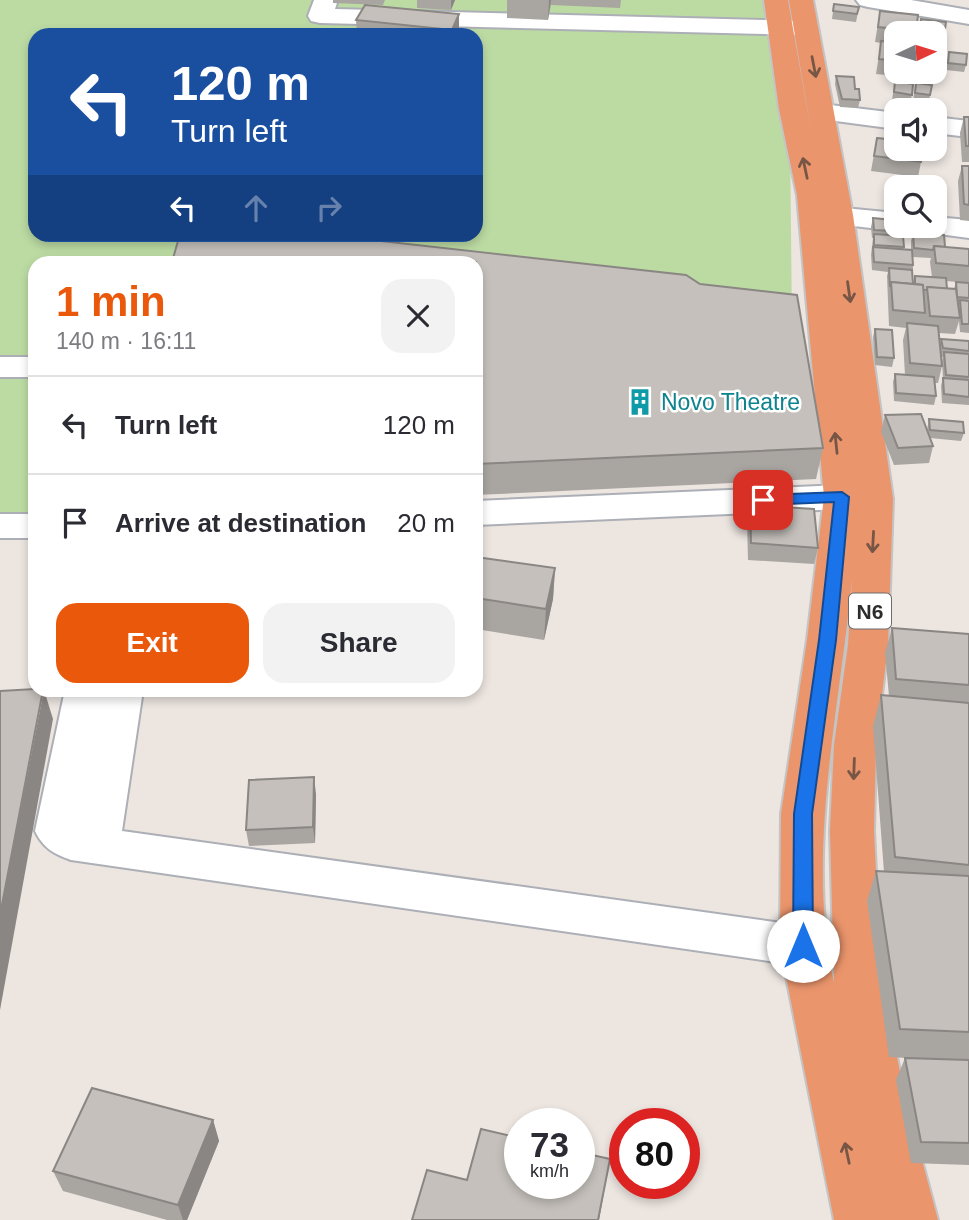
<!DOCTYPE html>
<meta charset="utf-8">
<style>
:root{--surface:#fff;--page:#f2f2f3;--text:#2b2b33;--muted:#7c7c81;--line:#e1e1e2;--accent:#ea580c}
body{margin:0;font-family:Arial,sans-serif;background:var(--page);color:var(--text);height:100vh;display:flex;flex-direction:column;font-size:26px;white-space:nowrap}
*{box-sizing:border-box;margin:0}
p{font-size:23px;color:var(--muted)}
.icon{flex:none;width:38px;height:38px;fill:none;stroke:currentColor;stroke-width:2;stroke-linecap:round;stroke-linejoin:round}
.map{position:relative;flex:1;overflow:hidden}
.drawer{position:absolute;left:28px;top:256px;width:455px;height:441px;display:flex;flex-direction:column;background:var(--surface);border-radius:21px;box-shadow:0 4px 10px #0003}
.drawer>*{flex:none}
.banner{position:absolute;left:28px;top:28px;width:455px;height:214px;border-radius:21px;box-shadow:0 4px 10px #0003;background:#1a4fa0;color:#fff;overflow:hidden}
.needle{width:46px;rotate:86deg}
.controls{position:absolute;left:884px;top:21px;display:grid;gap:14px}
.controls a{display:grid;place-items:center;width:63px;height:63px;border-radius:14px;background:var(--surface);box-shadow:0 4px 10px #0003;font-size:35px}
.speed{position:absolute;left:504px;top:1108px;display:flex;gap:14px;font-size:35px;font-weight:700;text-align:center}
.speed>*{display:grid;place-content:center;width:91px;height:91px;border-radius:50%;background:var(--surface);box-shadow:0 4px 10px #0003;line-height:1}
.speed small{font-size:18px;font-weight:400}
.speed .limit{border:10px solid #d22;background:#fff;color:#111}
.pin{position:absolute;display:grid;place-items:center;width:60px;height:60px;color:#fff;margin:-30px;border-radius:14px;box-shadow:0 4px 10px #0006}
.me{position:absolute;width:77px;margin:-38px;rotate:0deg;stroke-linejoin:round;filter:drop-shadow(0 0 5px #0008)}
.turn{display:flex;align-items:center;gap:24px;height:147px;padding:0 28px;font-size:32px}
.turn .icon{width:91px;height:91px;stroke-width:2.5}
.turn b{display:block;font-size:49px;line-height:60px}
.lanes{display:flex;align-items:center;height:66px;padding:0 28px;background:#0003;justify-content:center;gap:35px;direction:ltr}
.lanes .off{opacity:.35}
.round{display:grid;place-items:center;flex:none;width:74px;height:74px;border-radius:21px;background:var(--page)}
.overview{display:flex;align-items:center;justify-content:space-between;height:119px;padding:0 28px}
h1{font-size:42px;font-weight:800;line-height:52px;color:var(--accent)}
.button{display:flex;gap:14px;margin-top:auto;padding:14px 28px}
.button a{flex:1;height:80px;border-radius:21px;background:var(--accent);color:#fff;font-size:28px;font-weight:800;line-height:80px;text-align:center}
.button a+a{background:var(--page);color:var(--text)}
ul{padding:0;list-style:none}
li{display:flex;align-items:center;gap:21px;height:98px;padding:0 28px;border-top:2px solid var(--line)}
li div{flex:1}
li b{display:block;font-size:26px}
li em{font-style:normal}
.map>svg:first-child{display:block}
.green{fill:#bcdba3;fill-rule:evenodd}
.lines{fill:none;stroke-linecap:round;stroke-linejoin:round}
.minor-casing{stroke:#acafb6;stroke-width:4}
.highway-casing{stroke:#c4c4c4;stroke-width:4}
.minor{fill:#fff;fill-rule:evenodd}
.highway{fill:#eb956c;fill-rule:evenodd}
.wall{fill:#a9a5a1;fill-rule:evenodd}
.shaded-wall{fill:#8a8683}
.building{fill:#c5c0bb;stroke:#8a8683;stroke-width:2}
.oneway{stroke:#785646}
.route{fill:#1a73e8;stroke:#114b97;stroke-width:2}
.labels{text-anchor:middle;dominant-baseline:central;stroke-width:5;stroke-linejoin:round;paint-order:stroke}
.shield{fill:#fff;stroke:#6b6b6b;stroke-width:2}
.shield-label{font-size:21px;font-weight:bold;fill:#2c2c2c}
.culture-label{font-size:23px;fill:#0d838f;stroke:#fff;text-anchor:start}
</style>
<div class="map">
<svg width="969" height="1220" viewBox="0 0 969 1220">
<rect width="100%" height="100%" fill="#ece5e0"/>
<path class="green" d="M 0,0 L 772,0 L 790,136 L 792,325 L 476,262 L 35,262 L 35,513 L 0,513 ZM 35,35 L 476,35 L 476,234 L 35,234 Z"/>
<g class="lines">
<defs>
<g id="minor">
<path d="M 314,0 L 338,0 L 335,9 L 806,21 L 815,23 L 818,28 L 815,33 L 806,35 L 320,23 L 311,21 L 308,16 Z"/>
<path d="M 856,0 L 911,0 L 969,10 L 969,24 L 868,7 L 860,5 Z"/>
<path d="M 822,104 L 896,113 L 896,129 L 813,118 L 809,112 L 813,106 Z"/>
<path d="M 934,117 L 969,121 L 969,137 L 934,133 Z"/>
<path d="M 813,205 L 896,213 L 896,226 L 908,226 L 896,231 L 803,220 L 799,214 L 803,208 Z"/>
<path d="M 934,217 L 969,220 L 969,238 L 924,232 L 920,226 L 934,226 Z"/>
<rect x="0" y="357" width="35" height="20"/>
<path d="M 842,485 L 888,491 L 893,499 L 888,507 L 875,511 L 842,509 L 476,525 L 476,501 Z"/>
<rect x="0" y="514" width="35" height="24"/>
<path d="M 65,690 L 143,690 L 122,831 L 803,926 L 819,932 L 826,946 L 819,960 L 803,966 L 71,860 C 54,854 43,848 35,831 Z"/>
</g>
<path id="highway" d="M 764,0 L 788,0 L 812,137 L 789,0 L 813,0 L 853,215 L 893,499 L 888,645 L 876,745 L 874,831 L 881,976 L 905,1097 L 938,1220 L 834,1220 L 780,946 L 781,814 L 807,640 L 824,497 L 797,195 L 779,109 ZM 852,579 L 848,645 L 834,745 L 830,831 L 834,983 C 805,853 840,709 852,579 Z"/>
</defs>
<use href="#minor" class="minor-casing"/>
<use href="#highway" class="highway-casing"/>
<use href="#minor" class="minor"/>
<use href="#highway" class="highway"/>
</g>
<g class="wall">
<path d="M 333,0 L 385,0 L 383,5 L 333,3 Z"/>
<path d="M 417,0 L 455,0 L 451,10 L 417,8 Z"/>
<path d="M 507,0 L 621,0 L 620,8 L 551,5 L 548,20 L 507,18 Z"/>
<path d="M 834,4 L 859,7 L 856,22 L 832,19 Z"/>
<path d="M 880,11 L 918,15 L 916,33 L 896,33 L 896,72 L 917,72 L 915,78 L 876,74 L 881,43 L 875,42 Z"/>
<path d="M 921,19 L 945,29 L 943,37 L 934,36 L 934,33 L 918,33 Z"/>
<path d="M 356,20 L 459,29 L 457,35 L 357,35 Z"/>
<path d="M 934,51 L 946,59 L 944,67 L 934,66 Z"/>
<path d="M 949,52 L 966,65 L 964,72 L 946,70 Z"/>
<path d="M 836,76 L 860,100 L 858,108 L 840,107 L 835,84 Z"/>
<path d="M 895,81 L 912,95 L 910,102 L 892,100 Z"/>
<path d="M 916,83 L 930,95 L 929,103 L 913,101 Z"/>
<path d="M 964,117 L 969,117 L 969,162 L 962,162 L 960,133 Z"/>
<path d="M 877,138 L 921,162 L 918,177 L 871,171 Z"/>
<path d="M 962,166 L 969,166 L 969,221 L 960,220 L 958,181 Z"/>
<path d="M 873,218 L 893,231 L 892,236 L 904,247 L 903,250 L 911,250 L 911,241 L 913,233 L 945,247 L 969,249 L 969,283 L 946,281 L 947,289 L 954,289 L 956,282 L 969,283 L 969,333 L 960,332 L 959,321 L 955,334 L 939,333 L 940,344 L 941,339 L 969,341 L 969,405 L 942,403 L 941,386 L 943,378 L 942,361 L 943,357 L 941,357 L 942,366 L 938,383 L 935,383 L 936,396 L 934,405 L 894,401 L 893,382 L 895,374 L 905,375 L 903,340 L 906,328 L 889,326 L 887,276 L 888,272 L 872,270 L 871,255 L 873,238 L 872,238 L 871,227 ZM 913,257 L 931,258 L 930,262 L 932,277 L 915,276 L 913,283 Z"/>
<path d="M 476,262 L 823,448 L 816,479 L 476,495 Z"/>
<path d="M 875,329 L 894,358 L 892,367 L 875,365 L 873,337 Z"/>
<path d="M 885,415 L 927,430 L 929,419 L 964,433 L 961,441 L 930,438 L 933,446 L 929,463 L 894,465 L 881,432 Z"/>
<path d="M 750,505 L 818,548 L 814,564 L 748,560 L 747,522 Z"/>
<path d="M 476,557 L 555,568 L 553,599 L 544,640 L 476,629 Z"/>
<path d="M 892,628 L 969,634 L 969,1165 L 911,1163 L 896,1080 L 905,1058 L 927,1059 L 889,1057 L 867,901 L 876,871 L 884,872 L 873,726 L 881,695 L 889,696 L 885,653 Z"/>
<path d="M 316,794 L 315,843 L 249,846 L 246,830 Z"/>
<path d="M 213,1120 L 219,1141 L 187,1220 L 167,1220 L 63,1191 L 53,1171 Z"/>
</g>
<g class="shaded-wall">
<path d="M 451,0 L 455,0 L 451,10 Z"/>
<path d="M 549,0 L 551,0 L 548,20 Z"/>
<path d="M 459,14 L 459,29 L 457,35 L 452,35 L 452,30 Z"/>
<path d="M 555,568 L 553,599 L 544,640 L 546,609 Z"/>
<path d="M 44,690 L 53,719 L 0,1010 L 0,915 Z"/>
<path d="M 314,777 L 316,794 L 315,843 L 313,827 Z"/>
<path d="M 213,1120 L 219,1141 L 187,1220 L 183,1220 L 178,1205 Z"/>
<path d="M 610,1159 L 599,1220 L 598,1220 Z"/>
</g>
<g class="building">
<path d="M 834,4 L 859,7 L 857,14 L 833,11 Z"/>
<path d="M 365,5 L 459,14 L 452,30 L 356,20 Z"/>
<path d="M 880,11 L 918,15 L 916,31 L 878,27 Z"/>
<path d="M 921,19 L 946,22 L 945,29 L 920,26 Z"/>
<path d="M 881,41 L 896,43 L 896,61 L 879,59 Z"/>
<path d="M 934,51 L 945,51 L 946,59 L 934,58 Z"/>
<path d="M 949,52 L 967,54 L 966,65 L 948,63 Z"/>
<path d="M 836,76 L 854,77 L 855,89 L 859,89 L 860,100 L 842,99 Z"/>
<path d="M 895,81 L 913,84 L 912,95 L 894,92 Z"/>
<path d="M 916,83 L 932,85 L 930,95 L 915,93 Z"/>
<path d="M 964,117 L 969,117 L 969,146 L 966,146 Z"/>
<path d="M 877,138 L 896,140 L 896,149 L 923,149 L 921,162 L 874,156 Z"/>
<path d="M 962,166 L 969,166 L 969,205 L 964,204 Z"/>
<path d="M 873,218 L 892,220 L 893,231 L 874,230 Z"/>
<path d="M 913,233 L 944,235 L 945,247 L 934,246 L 933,250 L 914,248 Z"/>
<path d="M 180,234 L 294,234 L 354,238 L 686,275 L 700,284 L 797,295 L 823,448 L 476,464 L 476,262 L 172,262 Z"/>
<path d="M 874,234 L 903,236 L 904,247 L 874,245 Z"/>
<path d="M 934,246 L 969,249 L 969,266 L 936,263 Z"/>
<path d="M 873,247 L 912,250 L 913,265 L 874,262 Z"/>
<path d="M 889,268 L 912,270 L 913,284 L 891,282 L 890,287 Z"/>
<path d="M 915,276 L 946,278 L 947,289 L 927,287 L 927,290 L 923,290 L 923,285 L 915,284 Z"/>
<path d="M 891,282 L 923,285 L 925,313 L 893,310 Z"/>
<path d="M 956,282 L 969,283 L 969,298 L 957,297 Z"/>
<path d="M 927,287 L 956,289 L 960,318 L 930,316 Z"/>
<path d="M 960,300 L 969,301 L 969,324 L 962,324 Z"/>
<path d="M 907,323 L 938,326 L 942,366 L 910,363 Z"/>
<path d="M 875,329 L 892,330 L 894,358 L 877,357 Z"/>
<path d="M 941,339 L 969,341 L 969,351 L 943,348 Z"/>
<path d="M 944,352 L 969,354 L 969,377 L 946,375 Z"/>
<path d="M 895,374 L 934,377 L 936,396 L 896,393 Z"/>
<path d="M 943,378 L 969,380 L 969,397 L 944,394 Z"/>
<path d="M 921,414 L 933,446 L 898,448 L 885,415 Z"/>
<path d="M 929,419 L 963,422 L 964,433 L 930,430 Z"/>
<path d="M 750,505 L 814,509 L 818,548 L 751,543 Z"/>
<path d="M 476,557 L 555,568 L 546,609 L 476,598 Z"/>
<path d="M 892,628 L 969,634 L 969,685 L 896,679 Z"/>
<path d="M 35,689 L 43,690 L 0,915 L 0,691 Z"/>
<path d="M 881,695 L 969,703 L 969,865 L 895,857 Z"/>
<path d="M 314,777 L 313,827 L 246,830 L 249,780 Z"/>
<path d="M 876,871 L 969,876 L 969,1032 L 900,1029 Z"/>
<path d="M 905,1058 L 969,1060 L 969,1143 L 921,1142 Z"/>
<path d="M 92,1088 L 213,1120 L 178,1205 L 53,1171 Z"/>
<path d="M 481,1129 L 520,1138 L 520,1183 L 579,1183 L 579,1152 L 610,1159 L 598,1220 L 412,1220 L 427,1170 L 467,1180 Z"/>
</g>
<defs><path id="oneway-shaft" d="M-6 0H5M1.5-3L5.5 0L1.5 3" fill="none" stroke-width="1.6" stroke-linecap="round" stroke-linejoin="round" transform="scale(1.75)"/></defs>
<g class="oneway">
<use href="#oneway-shaft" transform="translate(814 67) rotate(79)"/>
<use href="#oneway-shaft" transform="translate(805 168) rotate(-102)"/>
<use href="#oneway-shaft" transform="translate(849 292) rotate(82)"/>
<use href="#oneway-shaft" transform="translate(836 443) rotate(-96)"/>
<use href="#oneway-shaft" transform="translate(873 542) rotate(93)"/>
<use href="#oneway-shaft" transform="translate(854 769) rotate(92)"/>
<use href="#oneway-shaft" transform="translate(847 1153) rotate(-102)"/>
</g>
<path class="route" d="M 842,492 L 849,497 L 836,640 L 812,814 L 813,946 L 810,952 L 803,955 L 796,952 L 793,946 L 794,814 L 819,640 L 834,502 L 763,505 L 756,500 L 763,495 Z"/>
<defs>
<symbol id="building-bare" viewBox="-9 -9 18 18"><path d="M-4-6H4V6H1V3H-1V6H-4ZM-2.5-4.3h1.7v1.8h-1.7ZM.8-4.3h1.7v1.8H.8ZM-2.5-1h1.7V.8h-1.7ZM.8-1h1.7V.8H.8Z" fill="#0f9aa8" stroke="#fff" stroke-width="2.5" paint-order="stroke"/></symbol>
</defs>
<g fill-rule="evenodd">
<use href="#building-bare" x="621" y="383" width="38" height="38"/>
</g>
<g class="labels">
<rect class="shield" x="849" y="593.5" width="42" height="35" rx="5"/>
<g class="shield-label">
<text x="870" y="611">N6</text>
</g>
<g class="culture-label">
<text x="661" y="402">Novo Theatre</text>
</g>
</g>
</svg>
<div class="controls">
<a><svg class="needle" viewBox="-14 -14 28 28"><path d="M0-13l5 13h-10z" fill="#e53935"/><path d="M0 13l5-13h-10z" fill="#7c7c81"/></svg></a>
<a><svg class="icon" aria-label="sound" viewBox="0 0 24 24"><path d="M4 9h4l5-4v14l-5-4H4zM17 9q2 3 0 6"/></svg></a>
<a><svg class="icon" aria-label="search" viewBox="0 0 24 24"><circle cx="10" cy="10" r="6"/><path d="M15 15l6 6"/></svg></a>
</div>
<div class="speed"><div>73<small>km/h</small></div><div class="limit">80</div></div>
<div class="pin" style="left:763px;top:500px;background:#d93025"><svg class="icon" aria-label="arrive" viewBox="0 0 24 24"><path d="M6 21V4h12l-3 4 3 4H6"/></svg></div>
<svg class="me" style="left:803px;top:946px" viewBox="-20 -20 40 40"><circle r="19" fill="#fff"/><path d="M0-13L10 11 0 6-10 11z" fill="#1a73e8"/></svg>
<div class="banner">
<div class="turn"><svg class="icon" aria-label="left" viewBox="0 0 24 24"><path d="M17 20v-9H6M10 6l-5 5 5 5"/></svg><div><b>120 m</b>Turn left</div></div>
<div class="lanes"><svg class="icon" aria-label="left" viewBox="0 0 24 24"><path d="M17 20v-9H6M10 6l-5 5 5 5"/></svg><svg class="icon off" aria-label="ahead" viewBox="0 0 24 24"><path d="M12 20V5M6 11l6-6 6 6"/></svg><svg class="icon off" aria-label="right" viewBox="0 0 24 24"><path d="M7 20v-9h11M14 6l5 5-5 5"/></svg></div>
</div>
<section class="drawer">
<div class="overview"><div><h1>1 min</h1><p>140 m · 16:11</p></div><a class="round"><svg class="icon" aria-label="close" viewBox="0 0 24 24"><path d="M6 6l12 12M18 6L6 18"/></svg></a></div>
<ul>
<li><svg class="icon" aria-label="left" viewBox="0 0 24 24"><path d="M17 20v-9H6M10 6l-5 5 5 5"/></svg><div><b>Turn left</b></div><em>120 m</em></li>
<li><svg class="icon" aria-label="arrive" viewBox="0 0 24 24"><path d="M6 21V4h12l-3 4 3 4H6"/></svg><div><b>Arrive at destination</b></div><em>20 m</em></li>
</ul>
<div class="button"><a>Exit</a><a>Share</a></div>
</section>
</div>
